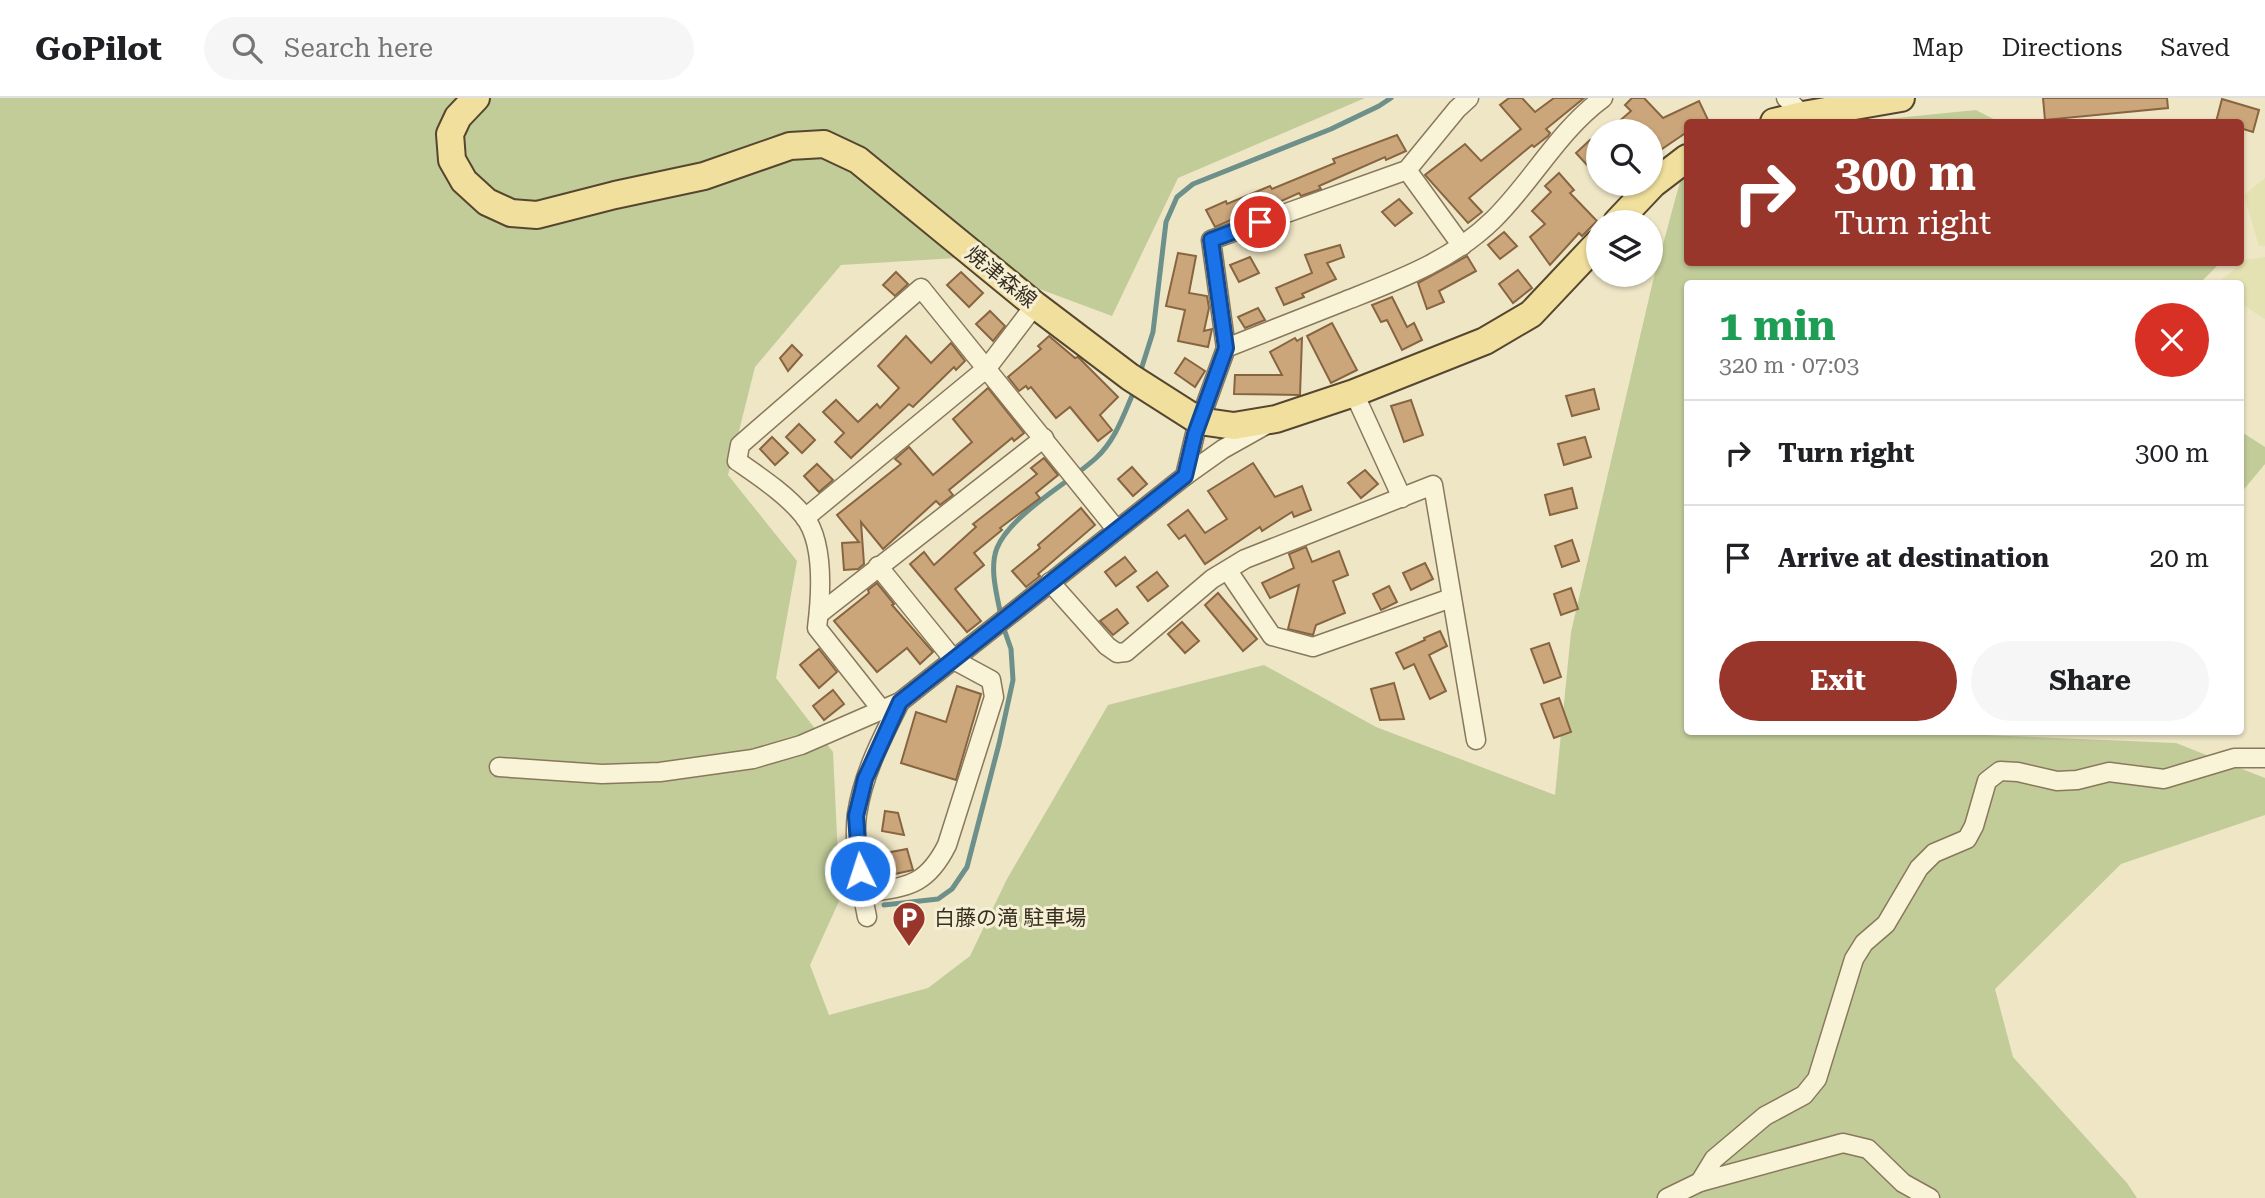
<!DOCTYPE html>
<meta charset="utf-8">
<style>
:root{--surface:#fff;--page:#f6f6f6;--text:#202124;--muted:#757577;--line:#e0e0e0;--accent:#98362b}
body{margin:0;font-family:"Roboto Serif","Noto Sans JP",serif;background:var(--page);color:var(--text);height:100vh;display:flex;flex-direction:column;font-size:26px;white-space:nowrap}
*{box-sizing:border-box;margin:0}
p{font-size:23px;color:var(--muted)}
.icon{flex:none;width:38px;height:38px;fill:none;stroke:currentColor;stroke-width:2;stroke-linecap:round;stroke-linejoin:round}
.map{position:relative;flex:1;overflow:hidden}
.panel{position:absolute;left:1684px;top:182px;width:560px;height:455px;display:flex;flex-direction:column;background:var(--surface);border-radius:7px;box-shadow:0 2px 5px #0004}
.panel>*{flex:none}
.guide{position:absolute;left:1684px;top:21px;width:560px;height:147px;border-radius:7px;box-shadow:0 2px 5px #0004;background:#98362b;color:#fff;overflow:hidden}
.tools{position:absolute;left:1586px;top:21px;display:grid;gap:14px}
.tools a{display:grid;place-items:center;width:77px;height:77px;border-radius:50%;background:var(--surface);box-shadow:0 2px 5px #0004;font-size:35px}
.pin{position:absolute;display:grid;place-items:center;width:60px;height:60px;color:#fff;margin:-30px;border:4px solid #fff;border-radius:50%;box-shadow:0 2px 7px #0007}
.me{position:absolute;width:77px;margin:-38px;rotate:356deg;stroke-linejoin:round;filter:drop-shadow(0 0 5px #0008)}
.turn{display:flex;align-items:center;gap:24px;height:147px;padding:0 35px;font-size:32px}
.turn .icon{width:91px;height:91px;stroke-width:2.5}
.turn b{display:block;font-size:49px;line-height:60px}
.round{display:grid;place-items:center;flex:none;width:74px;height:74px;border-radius:37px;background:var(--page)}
.headline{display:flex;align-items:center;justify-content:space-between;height:119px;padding:0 35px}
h1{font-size:42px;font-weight:700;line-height:52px;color:#1e9e55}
.button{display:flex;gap:14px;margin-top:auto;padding:14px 35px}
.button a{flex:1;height:80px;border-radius:42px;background:var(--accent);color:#fff;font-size:28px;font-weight:700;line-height:80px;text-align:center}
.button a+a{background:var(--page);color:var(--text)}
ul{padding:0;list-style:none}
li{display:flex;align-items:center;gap:21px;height:105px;padding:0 35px;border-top:2px solid var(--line)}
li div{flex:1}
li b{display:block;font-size:26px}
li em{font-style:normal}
header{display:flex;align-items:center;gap:42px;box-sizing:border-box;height:98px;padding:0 35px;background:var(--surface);border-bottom:2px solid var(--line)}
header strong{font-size:33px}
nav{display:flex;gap:38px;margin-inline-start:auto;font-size:24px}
.search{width:490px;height:63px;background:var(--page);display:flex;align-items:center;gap:18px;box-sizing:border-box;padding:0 24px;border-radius:38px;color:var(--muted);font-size:26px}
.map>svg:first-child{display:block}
.farmland{fill:#e4e1b2}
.green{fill:#c1cc99}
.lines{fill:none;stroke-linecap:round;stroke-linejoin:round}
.stream{stroke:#6d908b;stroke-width:5}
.building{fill:#cca67b;stroke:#886541;stroke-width:2}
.street-casing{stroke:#89785b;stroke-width:21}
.primary-casing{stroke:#57462f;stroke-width:30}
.street{stroke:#f9f3d8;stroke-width:18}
.primary{stroke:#f1e09d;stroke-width:26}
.route-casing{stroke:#114b97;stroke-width:18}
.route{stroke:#1a73e8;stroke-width:12}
.labels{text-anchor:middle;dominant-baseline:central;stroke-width:6;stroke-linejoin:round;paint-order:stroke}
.street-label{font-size:21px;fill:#392e1f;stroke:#f5f0d5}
.poi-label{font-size:21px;fill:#392e1f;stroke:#f5f0d5;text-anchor:start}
</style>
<header>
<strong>GoPilot</strong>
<div class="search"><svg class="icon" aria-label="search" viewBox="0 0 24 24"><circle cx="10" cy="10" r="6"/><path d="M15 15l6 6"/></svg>Search here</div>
<nav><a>Map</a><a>Directions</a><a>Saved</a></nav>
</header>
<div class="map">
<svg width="2265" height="1100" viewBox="0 0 2265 1100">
<rect width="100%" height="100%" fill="#eee6c5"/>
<g class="farmland">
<path d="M 2265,80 L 2265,148 L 2259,148 L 2244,97 Z"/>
<path d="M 2265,159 L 2265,221 L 2240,205 L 2240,186 L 2218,185 L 2245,162 Z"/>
</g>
<g class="green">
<path d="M 0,0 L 1365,0 L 1178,80 L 1112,218 L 956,160 L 841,167 L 755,269 L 728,377 L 797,463 L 776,580 L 833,654 L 840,801 L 810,867 L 829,917 L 928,890 L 970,858 L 1007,781 L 1108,607 L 1264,567 L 1376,629 L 1555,697 L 1571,534 L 1653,183 L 1681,80 L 1687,77 L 1687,164 L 2220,165 L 2199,186 L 1687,186 L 1687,634 L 1961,634 L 1961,636 L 2176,645 L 2265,680 L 2265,717 L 2121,766 L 1995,891 L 2013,959 L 2127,1085 L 2137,1100 L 0,1100 Z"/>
<path d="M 1976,12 L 1999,24 L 1856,24 Z"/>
<path d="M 2240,333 L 2265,349 L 2265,366 L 2240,396 Z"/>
</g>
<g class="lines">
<g class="stream">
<path d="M 1140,275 L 1153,234 L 1166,124 L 1177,99 L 1193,86 L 1331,31 L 1379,8 L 1391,0"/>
<path d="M 1001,518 C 997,497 989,470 997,450 C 1011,416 1069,385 1096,360 C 1116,342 1124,315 1135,291"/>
<path d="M 884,807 L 938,801 L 952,791 L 967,769 L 999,646 L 1013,582 L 1011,551 L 1003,528"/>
</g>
</g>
<g class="building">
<path d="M 1509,0 L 1522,0 L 1535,14 L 1554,0 L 1584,0 L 1546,31 L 1550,35 L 1548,38 L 1534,49 L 1532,47 L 1469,100 L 1482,114 L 1468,125 L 1425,77 L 1465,46 L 1481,63 L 1521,31 L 1500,7 Z"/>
<path d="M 1632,0 L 1644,0 L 1663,20 L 1699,3 L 1709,24 L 1687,24 L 1687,34 L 1650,59 L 1650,33 L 1608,33 L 1631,13 L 1625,7 Z"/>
<path d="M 2043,0 L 2167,0 L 2168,10 L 2045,22 Z"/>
<path d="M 2222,1 L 2259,12 L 2253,34 L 2240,30 L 2240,24 L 2216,24 Z"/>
<path d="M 1397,37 L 1406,53 L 1386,62 L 1385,59 L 1319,88 L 1321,91 L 1301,98 L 1299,95 L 1259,113 L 1258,110 L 1215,129 L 1206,112 L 1226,103 L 1227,106 L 1270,88 L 1272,91 L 1335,65 L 1333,61 Z"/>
<path d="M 1590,42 L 1598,51 L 1598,79 L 1576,55 Z"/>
<path d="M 1559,75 L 1574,92 L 1570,95 L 1597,123 L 1582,138 L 1579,135 L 1550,167 L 1530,139 L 1545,126 L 1532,113 L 1551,94 L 1545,88 Z"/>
<path d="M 1399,101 L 1412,115 L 1395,128 L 1382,114 Z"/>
<path d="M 1504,134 L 1517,148 L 1500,161 L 1488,147 Z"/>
<path d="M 1340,147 L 1344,159 L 1327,165 L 1336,181 L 1302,196 L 1304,199 L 1284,207 L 1276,190 L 1312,175 L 1305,157 Z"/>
<path d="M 1178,155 L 1196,158 L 1189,195 L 1207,198 L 1209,210 L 1204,233 L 1212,231 L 1208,249 L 1178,243 L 1185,212 L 1166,208 Z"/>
<path d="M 1467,158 L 1476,173 L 1439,193 L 1444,204 L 1427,211 L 1418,185 Z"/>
<path d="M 1250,159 L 1259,175 L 1239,184 L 1230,167 Z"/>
<path d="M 1518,172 L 1532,190 L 1513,205 L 1499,186 Z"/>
<path d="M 896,174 L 908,186 L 895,198 L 883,187 Z"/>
<path d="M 961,174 L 983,195 L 969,209 L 947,187 Z"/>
<path d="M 1392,199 L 1407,229 L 1414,225 L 1422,242 L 1402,252 L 1387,222 L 1381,224 L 1372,207 Z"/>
<path d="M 1258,210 L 1265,222 L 1245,230 L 1238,219 Z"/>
<path d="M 990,213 L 1005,228 L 993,243 L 976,226 Z"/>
<path d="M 1332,225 L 1357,272 L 1331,285 L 1307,238 Z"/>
<path d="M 906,238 L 931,265 L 951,245 L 965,263 L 956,272 L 954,269 L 913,309 L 909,306 L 851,360 L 835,344 L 844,335 L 823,314 L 836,302 L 858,324 L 877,306 L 880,310 L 899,290 L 878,268 Z"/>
<path d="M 1049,238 L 1075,260 L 1078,259 L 1118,299 L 1100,317 L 1112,332 L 1098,343 L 1070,309 L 1056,320 L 1031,289 L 1028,291 L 1026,288 L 1019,293 L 1008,279 L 1041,251 L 1038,248 Z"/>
<path d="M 1295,240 L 1297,243 L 1302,240 L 1300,297 L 1234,296 L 1235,277 L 1282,277 L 1270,254 Z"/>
<path d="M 792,247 L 802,257 L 788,273 L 780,260 Z"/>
<path d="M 1185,260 L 1205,273 L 1195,289 L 1175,275 Z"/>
<path d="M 988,290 L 1024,335 L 1014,343 L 1012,340 L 949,392 L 953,397 L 940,407 L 936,403 L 883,451 L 861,424 L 864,466 L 858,471 L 844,472 L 842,445 L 859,444 L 837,417 L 901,366 L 895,361 L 909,349 L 933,377 L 972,344 L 953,321 Z"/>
<path d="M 1594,291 L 1599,311 L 1572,318 L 1566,298 Z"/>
<path d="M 1411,302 L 1423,337 L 1404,344 L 1391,308 Z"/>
<path d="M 799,326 L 815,342 L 802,355 L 786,339 Z"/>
<path d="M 772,339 L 788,355 L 775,367 L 760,351 Z"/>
<path d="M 1585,339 L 1591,359 L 1564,367 L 1558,346 Z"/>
<path d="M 1044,360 L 1058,377 L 1036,395 L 1040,400 L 1000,430 L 1002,432 L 974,455 L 984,467 L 955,491 L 981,523 L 967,534 L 910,466 L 924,454 L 934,467 L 976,429 L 973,426 L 1037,376 L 1031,370 Z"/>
<path d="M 1253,365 L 1275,399 L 1302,388 L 1311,412 L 1294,419 L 1292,414 L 1262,433 L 1260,429 L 1205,466 L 1185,437 L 1179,441 L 1168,427 L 1188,412 L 1205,435 L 1227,421 L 1208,393 Z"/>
<path d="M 817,366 L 833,382 L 819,394 L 804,378 Z"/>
<path d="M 1132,369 L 1147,386 L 1133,398 L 1118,381 Z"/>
<path d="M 1365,372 L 1378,386 L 1361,400 L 1348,385 Z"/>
<path d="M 1572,390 L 1577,410 L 1550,417 L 1545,397 Z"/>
<path d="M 1081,410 L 1095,427 L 1038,476 L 1040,478 L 1026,489 L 1012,473 L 1040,450 L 1038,447 Z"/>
<path d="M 1572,442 L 1579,463 L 1562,469 L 1555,448 Z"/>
<path d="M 1306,449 L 1312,464 L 1339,453 L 1348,477 L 1333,483 L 1345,515 L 1316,527 L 1313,537 L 1288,531 L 1299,487 L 1270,500 L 1262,485 L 1294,470 L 1289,456 Z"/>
<path d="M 1125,459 L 1136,473 L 1116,488 L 1105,474 Z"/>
<path d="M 1425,465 L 1433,481 L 1411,492 L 1403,475 Z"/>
<path d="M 1157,474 L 1168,488 L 1148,503 L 1137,489 Z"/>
<path d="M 877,485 L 894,506 L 892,507 L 933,554 L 920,566 L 907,550 L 877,574 L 834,523 L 869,495 L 868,492 Z"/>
<path d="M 1389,488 L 1397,504 L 1381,512 L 1373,496 Z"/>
<path d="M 1571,490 L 1578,511 L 1561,517 L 1554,496 Z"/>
<path d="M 1218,495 L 1257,541 L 1243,553 L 1205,507 Z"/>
<path d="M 1117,511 L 1128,525 L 1113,537 L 1100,523 Z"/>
<path d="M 1182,524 L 1199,543 L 1185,555 L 1168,536 Z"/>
<path d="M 1440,533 L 1447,548 L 1429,557 L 1446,593 L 1430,601 L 1414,566 L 1404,571 L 1396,555 L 1425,542 L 1424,540 Z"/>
<path d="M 1549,545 L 1561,579 L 1544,585 L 1531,551 Z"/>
<path d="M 819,551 L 837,574 L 819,590 L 800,567 Z"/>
<path d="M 1394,585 L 1404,621 L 1380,622 L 1371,591 Z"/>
<path d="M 957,588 L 981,596 L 956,682 L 901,665 L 916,614 L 946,624 Z"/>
<path d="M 833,592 L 844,606 L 824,622 L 813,608 Z"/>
<path d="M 1559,600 L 1571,634 L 1554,640 L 1541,606 Z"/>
<path d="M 885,713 L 898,715 L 904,737 L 882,733 Z"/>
<path d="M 907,751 L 913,772 L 886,778 L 880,756 Z"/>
</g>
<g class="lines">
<defs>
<g id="street">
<path d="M 1786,0 L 1803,17"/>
<path d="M 1407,72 L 1462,148"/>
<path d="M 1226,250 C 1266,234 1305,219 1345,203 C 1398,182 1451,163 1493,122 C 1532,84 1558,33 1603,0"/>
<path d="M 1354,295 L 1402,400"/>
<path d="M 1185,378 L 1223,351 L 1264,328"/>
<path d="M 805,420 L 987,270 L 1035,207"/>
<path d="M 1228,473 L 1272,538 L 1313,549 L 1451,500"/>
<path d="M 1050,484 L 1107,548 L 1117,555 L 1126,554 L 1212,481 L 1245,461 L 1433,387 L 1476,642"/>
<path d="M 819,516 L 1044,340"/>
<path d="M 881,611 L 817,530 C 821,498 825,445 804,418 C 786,396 760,379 737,363 L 740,347 L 921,190 L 1116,431"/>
<path d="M 499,669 L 602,676 L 660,674 L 753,661 L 801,647 L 900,604 L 1185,378 L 1195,336 L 1226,250 L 1211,142 L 1407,72 L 1457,11 L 1469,0"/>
<path d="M 862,796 C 904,788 925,791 947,747 L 994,599 L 991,582 L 954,562 L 878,468"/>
<path d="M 867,819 C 861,792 853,744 857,716 C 863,676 882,640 900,604"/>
<path d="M 1700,1084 L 1714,1061 L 1765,1018 L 1804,997 L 1817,981 L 1854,861 L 1864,845 L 1886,826 L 1919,770 L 1934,755 L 1967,741 L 1974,728 L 1987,683 L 2000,673 L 2018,674 L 2057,683 L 2077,682 L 2109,674 L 2164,681 L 2234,660 L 2265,660"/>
<path d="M 1667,1100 L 1700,1084 L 1843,1045 L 1868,1051 L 1903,1085 L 1930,1100"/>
</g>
<g id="primary">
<path d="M 476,0 L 458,19 L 450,36 L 452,62 L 464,83 L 487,104 L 511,115 L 537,117 L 615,97 L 704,78 L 790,48 L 824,46 L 858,62 L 1035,207 L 1130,279 L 1199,323 L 1234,328 L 1276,321 L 1354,295 L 1485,243 L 1531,216 L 1598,145"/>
<path d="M 1774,24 L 1803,17 L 1901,0"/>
<path d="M 1617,124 L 1653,86 L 1687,60"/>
</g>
</defs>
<use href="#street" class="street-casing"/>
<use href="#primary" class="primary-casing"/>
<use href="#street" class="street"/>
<use href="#primary" class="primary"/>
</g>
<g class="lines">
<defs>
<path id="route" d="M 860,773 L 856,718 L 865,681 L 900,604 L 1185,378 L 1195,336 L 1226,250 L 1211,142 L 1260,124"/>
</defs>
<use href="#route" class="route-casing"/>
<use href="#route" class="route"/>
</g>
<defs>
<symbol id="parking-pin" viewBox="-11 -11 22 30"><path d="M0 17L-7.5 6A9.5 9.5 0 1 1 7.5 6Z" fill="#98362b" stroke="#f5f0d5"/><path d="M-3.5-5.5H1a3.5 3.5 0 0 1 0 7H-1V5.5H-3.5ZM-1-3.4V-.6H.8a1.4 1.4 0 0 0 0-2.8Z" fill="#fff"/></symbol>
</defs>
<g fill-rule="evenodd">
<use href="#parking-pin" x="890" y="801" width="38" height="52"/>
</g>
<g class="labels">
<g class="street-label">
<text transform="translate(1001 179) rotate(39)">焼津森線</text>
</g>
<g class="poi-label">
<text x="934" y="820">白藤の滝 駐車場</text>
</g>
</g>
</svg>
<div class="tools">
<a><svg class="icon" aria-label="search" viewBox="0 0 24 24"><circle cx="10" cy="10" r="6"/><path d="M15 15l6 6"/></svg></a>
<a><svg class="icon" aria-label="layers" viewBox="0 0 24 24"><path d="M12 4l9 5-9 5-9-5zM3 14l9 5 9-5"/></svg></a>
</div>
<div class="pin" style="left:1260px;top:124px;background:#d93025"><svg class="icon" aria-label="arrive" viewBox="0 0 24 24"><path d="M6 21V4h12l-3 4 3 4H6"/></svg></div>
<svg class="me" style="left:860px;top:773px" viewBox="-20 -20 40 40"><circle r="17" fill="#1a73e8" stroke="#fff" stroke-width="3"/><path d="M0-11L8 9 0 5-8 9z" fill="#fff"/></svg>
<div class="guide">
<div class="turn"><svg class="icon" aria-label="right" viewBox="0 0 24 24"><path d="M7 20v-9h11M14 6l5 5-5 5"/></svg><div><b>300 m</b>Turn right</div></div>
</div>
<section class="panel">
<div class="headline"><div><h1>1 min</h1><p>320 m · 07:03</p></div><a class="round" style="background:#d93025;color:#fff"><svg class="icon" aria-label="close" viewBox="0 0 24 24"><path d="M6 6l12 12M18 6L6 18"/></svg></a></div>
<ul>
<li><svg class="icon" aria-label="right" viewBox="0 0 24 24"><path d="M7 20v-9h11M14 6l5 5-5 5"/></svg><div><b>Turn right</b></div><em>300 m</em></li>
<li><svg class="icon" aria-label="arrive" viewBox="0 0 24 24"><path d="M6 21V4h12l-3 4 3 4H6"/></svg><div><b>Arrive at destination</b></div><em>20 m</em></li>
</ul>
<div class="button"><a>Exit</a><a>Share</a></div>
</section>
</div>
